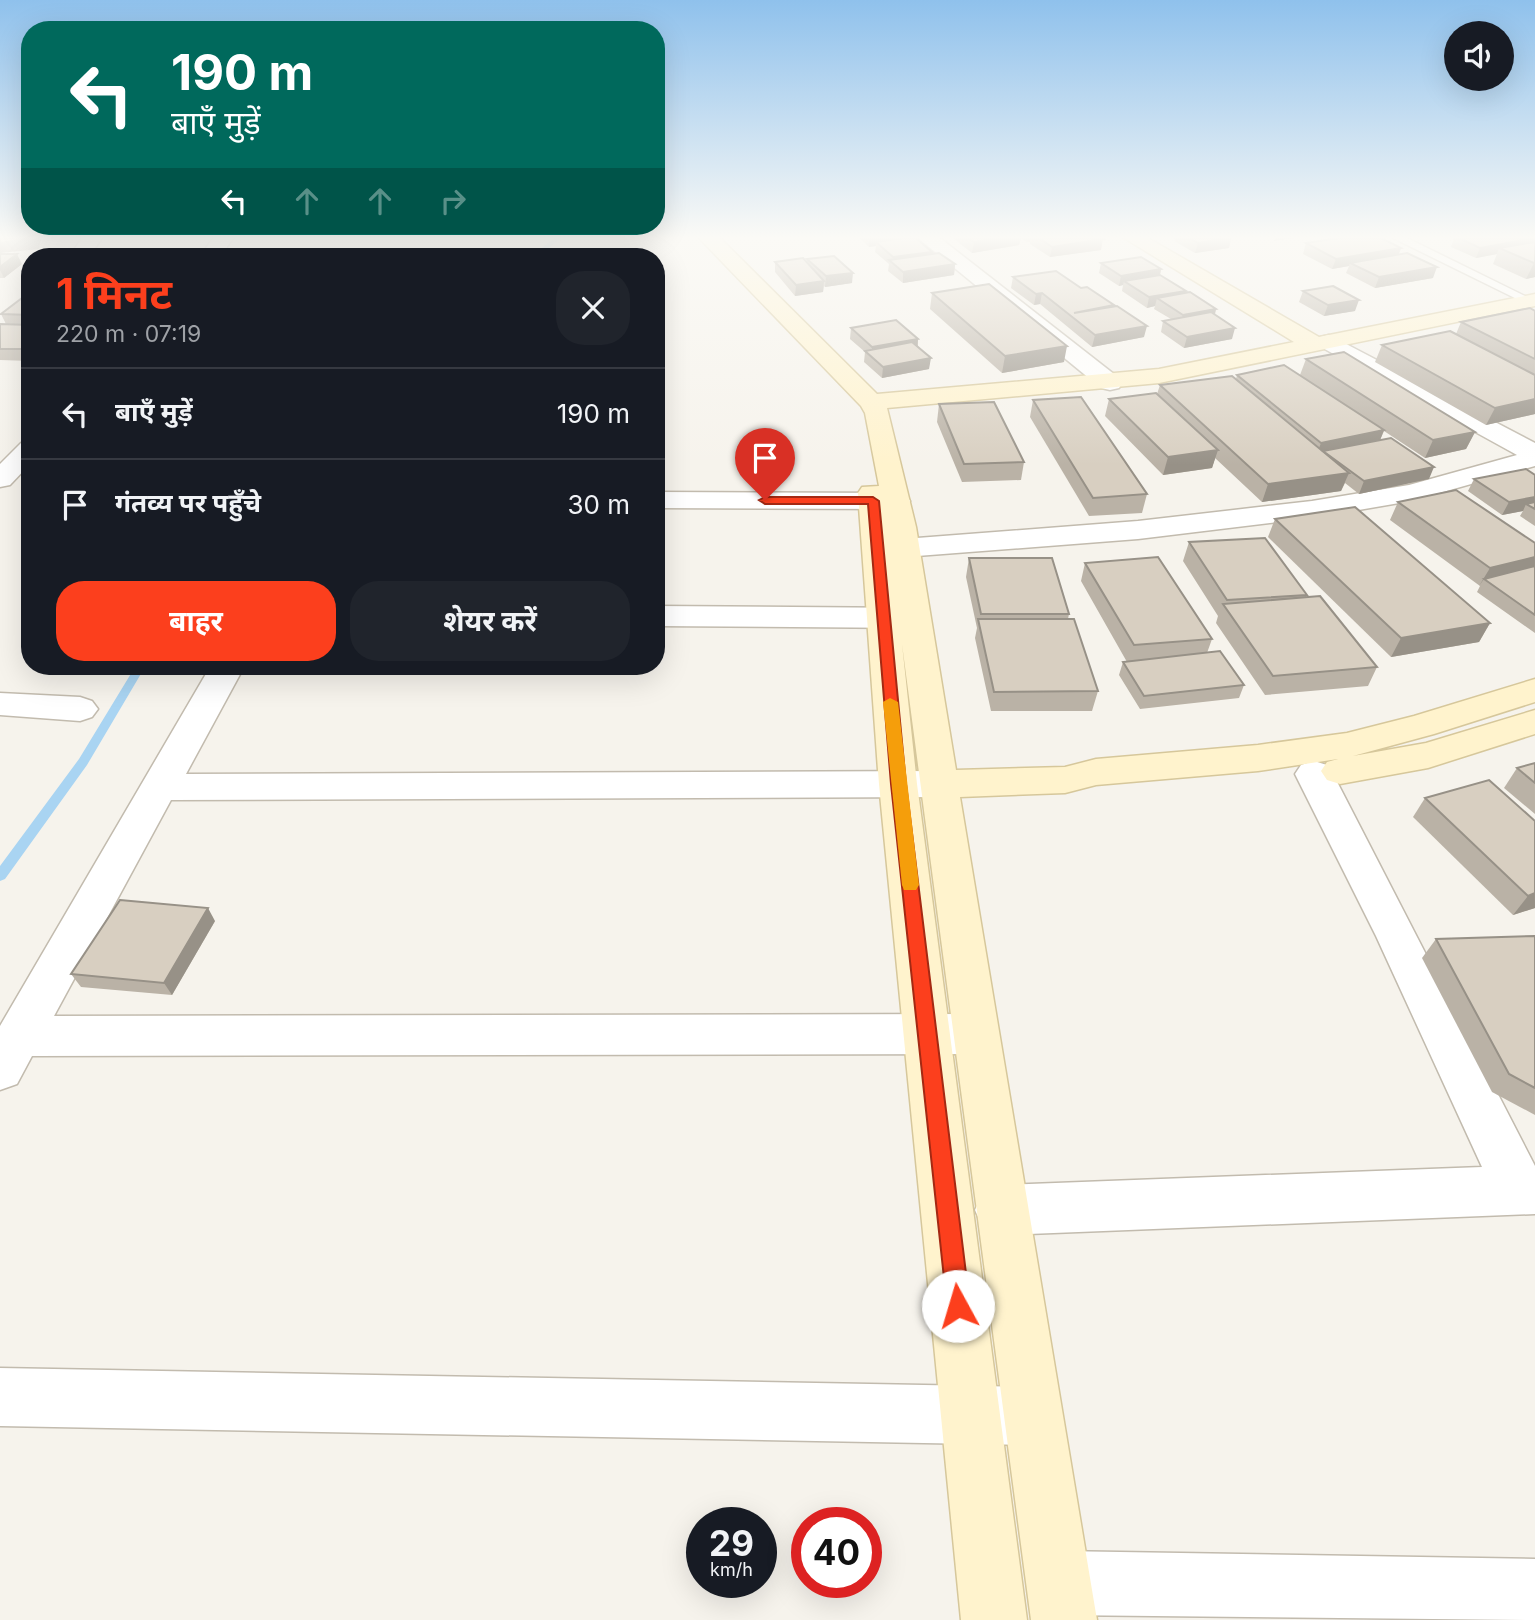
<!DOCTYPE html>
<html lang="hi">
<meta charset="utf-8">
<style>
:root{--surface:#171b24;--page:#20242c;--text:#f1f3f6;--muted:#9ea1a6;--line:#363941;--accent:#fc3f1d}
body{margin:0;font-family:Inter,"Noto Sans Devanagari",sans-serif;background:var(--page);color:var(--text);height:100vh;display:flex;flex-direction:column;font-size:26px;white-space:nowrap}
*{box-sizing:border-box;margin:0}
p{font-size:23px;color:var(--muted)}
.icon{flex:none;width:38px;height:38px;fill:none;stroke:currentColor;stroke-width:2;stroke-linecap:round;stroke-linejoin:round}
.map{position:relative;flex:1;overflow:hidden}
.sheet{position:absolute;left:21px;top:248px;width:644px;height:427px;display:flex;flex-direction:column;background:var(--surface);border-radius:28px;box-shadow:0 7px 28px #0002}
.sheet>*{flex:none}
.banner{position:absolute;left:21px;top:21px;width:644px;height:214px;border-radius:28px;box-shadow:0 7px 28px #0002;background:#00695c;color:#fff;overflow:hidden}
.fabs{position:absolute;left:1444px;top:21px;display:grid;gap:14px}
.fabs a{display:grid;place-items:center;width:70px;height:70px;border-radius:50%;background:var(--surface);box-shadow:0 7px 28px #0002;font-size:35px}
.speed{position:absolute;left:686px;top:1507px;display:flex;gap:14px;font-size:35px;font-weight:700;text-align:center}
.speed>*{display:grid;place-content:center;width:91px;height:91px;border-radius:50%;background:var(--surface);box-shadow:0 7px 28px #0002;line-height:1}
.speed small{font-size:18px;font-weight:400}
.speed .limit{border:10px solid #d22;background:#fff;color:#111}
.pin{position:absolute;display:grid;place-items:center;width:60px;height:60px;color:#fff;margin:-72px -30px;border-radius:50% 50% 50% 0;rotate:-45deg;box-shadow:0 0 7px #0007}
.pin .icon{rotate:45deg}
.me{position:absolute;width:77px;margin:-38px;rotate:354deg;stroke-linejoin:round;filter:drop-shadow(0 0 5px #0008)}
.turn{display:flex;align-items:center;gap:24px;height:147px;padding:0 35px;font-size:32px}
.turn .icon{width:91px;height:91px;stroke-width:2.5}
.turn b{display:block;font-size:49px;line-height:60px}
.lanes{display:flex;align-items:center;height:66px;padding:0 35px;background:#0003;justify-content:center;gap:35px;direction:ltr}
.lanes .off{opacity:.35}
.round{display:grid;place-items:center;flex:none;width:74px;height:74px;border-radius:28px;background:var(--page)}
.summary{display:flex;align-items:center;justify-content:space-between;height:119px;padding:0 35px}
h1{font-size:42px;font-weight:700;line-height:52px;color:var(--accent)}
.button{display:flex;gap:14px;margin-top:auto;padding:14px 35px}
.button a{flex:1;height:80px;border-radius:28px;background:var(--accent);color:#fff;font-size:28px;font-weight:700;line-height:80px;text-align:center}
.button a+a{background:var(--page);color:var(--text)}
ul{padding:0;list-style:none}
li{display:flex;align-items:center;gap:21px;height:91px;padding:0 35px;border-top:2px solid var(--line)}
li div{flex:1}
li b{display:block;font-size:26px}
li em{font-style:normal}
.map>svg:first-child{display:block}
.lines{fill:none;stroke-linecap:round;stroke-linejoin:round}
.stream{fill:#a9d4f2;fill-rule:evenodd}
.lane-casing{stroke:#c2bbae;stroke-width:3}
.street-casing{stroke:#c2bbae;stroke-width:3}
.secondary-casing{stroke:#d6c79b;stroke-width:3}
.lane{fill:#fff;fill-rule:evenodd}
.street{fill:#fff;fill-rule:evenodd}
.secondary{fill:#fff3cd;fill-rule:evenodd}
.wall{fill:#bab2a6}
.shaded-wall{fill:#979187}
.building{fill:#d8cfc1;stroke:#979187;stroke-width:2}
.route{fill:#fc3f1d;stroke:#a42913;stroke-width:2}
.slow{fill:#f59e0b}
</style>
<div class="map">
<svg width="1535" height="1620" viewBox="0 0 1535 1620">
<rect width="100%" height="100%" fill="#f6f3ec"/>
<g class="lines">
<g class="stream">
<path d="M 554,238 L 561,238 L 538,257 L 531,257 Z"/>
<path d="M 135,667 L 145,667 L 87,765 L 5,879 L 0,881 L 0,866 L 79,759 Z"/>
</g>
<defs>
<path id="lane" d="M 1393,238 L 1407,238 L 1535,301 L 1525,303 Z"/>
<g id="street">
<path d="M 82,238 L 102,238 L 89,257 L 69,257 Z"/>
<path d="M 213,238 L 233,238 L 220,257 L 200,257 Z"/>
<path d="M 918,238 L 940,238 L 1119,378 L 1122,383 L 1119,388 L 1110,390 L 1101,388 Z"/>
<path d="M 1329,335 L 1535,443 L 1535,466 L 1411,501 L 1312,518 L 1138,539 L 904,557 L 893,554 L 889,548 L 893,542 L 904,539 L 1138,521 L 1312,501 L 1409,485 L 1517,455 L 1321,347 L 1318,342 L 1321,337 Z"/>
<path d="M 30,441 L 30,464 L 10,485 L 0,487 L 0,464 L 21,443 Z"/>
<path d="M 656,492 L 896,493 L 906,495 L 910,501 L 906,507 L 896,509 L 656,508 Z"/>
<path d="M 656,606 L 914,608 L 925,611 L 930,618 L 925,625 L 914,628 L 656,626 Z"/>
<path d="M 210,667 L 244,667 L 186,774 L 939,771 L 952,775 L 958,784 L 952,793 L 939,797 L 171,800 L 54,1016 L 975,1014 L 991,1020 L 998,1034 L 991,1048 L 975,1054 L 32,1056 L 17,1084 L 0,1090 L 0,1026 Z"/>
<path d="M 0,693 L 80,697 L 92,701 L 98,709 L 92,717 L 80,721 L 0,715 Z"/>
<path d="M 1314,761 L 1327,765 L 1333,774 L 1535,1166 L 1535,1214 L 1001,1235 L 983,1228 L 975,1210 L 983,1192 L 1001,1185 L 1482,1167 L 1376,936 L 1295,774 L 1301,765 Z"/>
<path d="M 0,1368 L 1032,1387 L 1053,1395 L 1061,1416 L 1053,1437 L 1032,1445 L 0,1426 Z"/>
<path d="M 1059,1551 L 1535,1559 L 1535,1620 L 1059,1615 L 1036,1606 L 1027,1583 L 1036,1560 Z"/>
</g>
<path id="secondary" d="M 699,238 L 720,238 L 877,394 L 1159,369 L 1294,342 L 1124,238 L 1148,238 L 1319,337 L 1535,294 L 1535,306 L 1159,383 L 887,408 L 916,527 L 956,770 L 1065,767 L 1096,759 L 1258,745 L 1347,733 L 1414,716 L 1535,679 L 1535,702 L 1434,734 L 1353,756 L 1426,743 L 1535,710 L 1535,734 L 1428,768 L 1340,784 L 1327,780 L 1321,771 L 1327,762 L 1338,759 L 1258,771 L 1096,785 L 1065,793 L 960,797 L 1097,1620 L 1031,1620 L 902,644 L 917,784 L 1027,1620 L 961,1620 L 879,784 L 858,493 L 862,487 L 879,486 L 865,413 L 861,406 Z"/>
</defs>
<use href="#lane" class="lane-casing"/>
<use href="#street" class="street-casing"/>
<use href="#secondary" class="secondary-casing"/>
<use href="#lane" class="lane"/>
<use href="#street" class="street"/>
<use href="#secondary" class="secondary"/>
</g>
<g class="wall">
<path d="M 860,238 L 916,238 L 932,254 L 955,264 L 954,275 L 903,283 L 888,271 L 889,264 L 875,252 L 876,246 L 869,247 Z"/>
<path d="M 954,238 L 1021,238 L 1019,245 L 972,253 L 954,239 Z"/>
<path d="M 1021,238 L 1101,238 L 1101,250 L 1050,257 L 1030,244 L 1030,242 L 1027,242 Z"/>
<path d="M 1175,238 L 1231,238 L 1229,248 L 1195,253 L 1174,241 Z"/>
<path d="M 1454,238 L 1535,238 L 1535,277 L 1526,279 L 1493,264 L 1497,254 L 1476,258 L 1451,247 Z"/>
<path d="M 1306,243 L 1401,248 L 1399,254 L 1433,278 L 1375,288 L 1346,273 L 1349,266 L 1332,269 L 1303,254 Z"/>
<path d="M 0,254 L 22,264 L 4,278 L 0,278 Z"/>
<path d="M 807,259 L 852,283 L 825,287 L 824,286 L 823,292 L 795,296 L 775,272 L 775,262 L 807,263 Z"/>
<path d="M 1101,263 L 1161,269 L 1160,275 L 1186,291 L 1185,293 L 1216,309 L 1215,315 L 1232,339 L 1184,348 L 1161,332 L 1163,321 L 1171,319 L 1154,309 L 1155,306 L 1147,308 L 1122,291 L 1123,285 L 1119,286 L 1099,273 Z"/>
<path d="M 1013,277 L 1081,288 L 1114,305 L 1113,306 L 1144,337 L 1092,347 L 1040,304 L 1034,305 L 1011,288 Z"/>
<path d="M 1303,291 L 1355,311 L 1324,316 L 1299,302 Z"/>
<path d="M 932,293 L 1064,362 L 1002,373 L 930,309 Z"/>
<path d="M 30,298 L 30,361 L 0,360 L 0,324 L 6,324 L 1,314 Z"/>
<path d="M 1535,311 L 1535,414 L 1486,425 L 1375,362 L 1382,345 L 1456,334 L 1461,322 Z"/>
<path d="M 851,328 L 918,339 L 918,347 L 929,369 L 882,378 L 864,362 L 865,352 L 850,339 Z"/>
<path d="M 1306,359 L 1475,432 L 1466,449 L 1425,458 L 1384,431 L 1380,440 L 1429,479 L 1359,494 L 1345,483 L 1341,491 L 1262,502 L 1215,458 L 1212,468 L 1163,475 L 1105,416 L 1109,399 L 1157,394 L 1160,385 L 1236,379 L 1237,375 L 1300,375 Z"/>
<path d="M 1033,400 L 1147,494 L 1142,513 L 1089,516 L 1030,417 Z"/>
<path d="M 939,404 L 1024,462 L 1021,480 L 962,482 L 937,422 Z"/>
<path d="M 1535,475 L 1535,526 L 1520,516 L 1523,511 L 1502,515 L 1468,491 L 1474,479 Z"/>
<path d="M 1398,502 L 1535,543 L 1535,633 L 1477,592 L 1480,586 L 1390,520 Z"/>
<path d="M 1275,519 L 1490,623 L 1479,642 L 1391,657 L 1268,537 Z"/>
<path d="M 1189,542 L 1307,595 L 1306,597 L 1377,667 L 1368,686 L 1265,695 L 1216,623 L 1218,616 L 1183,561 Z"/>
<path d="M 969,558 L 1069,614 L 1068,619 L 1098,691 L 1092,711 L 991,711 L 975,638 L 977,628 L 966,577 Z"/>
<path d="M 1085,563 L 1212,639 L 1207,653 L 1244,685 L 1239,698 L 1140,709 L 1119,675 L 1123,662 L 1127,662 L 1081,581 Z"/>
<path d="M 1535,763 L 1535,814 L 1504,788 L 1517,768 Z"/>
<path d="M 1489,780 L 1535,908 L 1513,915 L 1413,817 L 1425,798 Z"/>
<path d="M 215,921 L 172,995 L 81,987 L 71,974 Z"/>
<path d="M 1535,936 L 1535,1115 L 1492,1092 L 1422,958 L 1436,939 Z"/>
</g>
<g class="shaded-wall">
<path d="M 34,238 L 41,239 L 39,249 L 0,253 L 0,243 Z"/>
<path d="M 870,238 L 910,238 L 876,242 L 876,246 L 869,247 Z"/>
<path d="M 1002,238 L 1021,238 L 1019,245 L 972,253 L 974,242 Z"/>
<path d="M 1231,238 L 1229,248 L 1195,253 L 1198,243 Z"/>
<path d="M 1275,238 L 1293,238 L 1274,241 Z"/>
<path d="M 1535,238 L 1535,248 L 1499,248 L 1497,254 L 1476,258 L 1480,248 Z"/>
<path d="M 1103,239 L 1101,250 L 1050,257 L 1052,247 Z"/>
<path d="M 1401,248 L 1397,258 L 1350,263 L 1349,266 L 1332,269 L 1336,259 Z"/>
<path d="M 932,252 L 931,262 L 893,263 L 893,257 Z"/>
<path d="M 17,254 L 22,264 L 4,278 L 0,270 L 0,267 Z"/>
<path d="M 1534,263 L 1535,263 L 1535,277 L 1526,279 Z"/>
<path d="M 955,264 L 954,275 L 903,283 L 903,272 Z"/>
<path d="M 1437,267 L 1433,278 L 1375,288 L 1379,277 Z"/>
<path d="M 1161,269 L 1159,280 L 1124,281 L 1123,285 L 1119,286 L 1121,276 Z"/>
<path d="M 853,273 L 852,283 L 825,287 L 826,276 Z"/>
<path d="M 824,281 L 823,292 L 795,296 L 796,285 Z"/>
<path d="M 1186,291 L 1183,301 L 1157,298 L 1155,306 L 1147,308 L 1149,297 Z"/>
<path d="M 1042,293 L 1040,304 L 1034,305 L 1036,294 Z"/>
<path d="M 1359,300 L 1355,311 L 1324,316 L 1328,305 Z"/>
<path d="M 1216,309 L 1213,320 L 1180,326 L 1183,315 Z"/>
<path d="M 1147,326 L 1144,337 L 1092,347 L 1095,335 Z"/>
<path d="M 1235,328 L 1232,339 L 1184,348 L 1187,337 Z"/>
<path d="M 918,339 L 917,350 L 872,356 L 872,347 Z"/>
<path d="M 1067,346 L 1064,362 L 1002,373 L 1005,356 Z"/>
<path d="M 931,358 L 929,369 L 882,378 L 883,367 Z"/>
<path d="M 1535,399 L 1535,414 L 1486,425 L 1495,408 Z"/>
<path d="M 1384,430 L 1377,448 L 1314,461 L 1321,443 Z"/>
<path d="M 1475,432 L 1466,449 L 1425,458 L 1433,440 Z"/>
<path d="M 1218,450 L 1212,468 L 1163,475 L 1168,457 Z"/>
<path d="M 1434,467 L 1429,479 L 1359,494 L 1364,481 Z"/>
<path d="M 1349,473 L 1341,491 L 1262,502 L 1268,484 Z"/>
<path d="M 1535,497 L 1535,508 L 1526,504 L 1523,511 L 1502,515 L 1509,502 Z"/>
<path d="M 1535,557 L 1535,573 L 1484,579 L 1479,586 L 1490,568 Z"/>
<path d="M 1490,623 L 1479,642 L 1391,657 L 1401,638 Z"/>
<path d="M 1535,893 L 1535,908 L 1513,915 L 1528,896 Z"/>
<path d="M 208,908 L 215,921 L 172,995 L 164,983 Z"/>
</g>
<g class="building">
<path d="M 0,238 L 34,238 L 0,243 Z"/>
<path d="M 903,238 L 916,238 L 932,252 L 893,257 L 876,242 Z"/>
<path d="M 968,238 L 1002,238 L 974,242 Z"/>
<path d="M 1039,238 L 1101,238 L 1103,239 L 1052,247 Z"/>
<path d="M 1189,238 L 1229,238 L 1198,243 Z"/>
<path d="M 1339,238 L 1381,238 L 1401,248 L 1336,259 L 1306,243 Z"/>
<path d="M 1459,238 L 1535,238 L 1480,248 Z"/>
<path d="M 1535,242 L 1535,263 L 1534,263 L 1499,248 Z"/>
<path d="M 939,253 L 955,264 L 903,272 L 889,260 Z"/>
<path d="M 1407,253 L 1437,267 L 1379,277 L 1350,263 Z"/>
<path d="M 0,254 L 17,254 L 0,267 Z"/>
<path d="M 834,256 L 853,273 L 826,276 L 807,259 Z"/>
<path d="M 1141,257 L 1161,269 L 1121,276 L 1101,263 Z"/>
<path d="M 803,258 L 824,281 L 796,285 L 775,262 Z"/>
<path d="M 1056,271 L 1081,288 L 1087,287 L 1114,305 L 1074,313 L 1117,306 L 1147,326 L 1095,335 L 1042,293 L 1036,294 L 1013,277 Z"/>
<path d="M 1160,275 L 1186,291 L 1149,297 L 1124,281 Z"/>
<path d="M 989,284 L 1067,346 L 1005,356 L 932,293 Z"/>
<path d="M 1333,286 L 1359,300 L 1328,305 L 1303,291 Z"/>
<path d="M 1190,292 L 1216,309 L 1183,315 L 1157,298 Z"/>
<path d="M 22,298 L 30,298 L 30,315 L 1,314 Z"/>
<path d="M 1530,308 L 1535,311 L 1535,359 L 1461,322 Z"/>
<path d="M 1211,312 L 1235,328 L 1187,337 L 1163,321 Z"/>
<path d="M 896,320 L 918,339 L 872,347 L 851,328 Z"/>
<path d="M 0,324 L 30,325 L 30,349 L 0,349 Z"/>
<path d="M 1450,331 L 1535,375 L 1535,399 L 1495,408 L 1382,345 Z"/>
<path d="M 912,342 L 931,358 L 883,367 L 865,351 Z"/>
<path d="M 1344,352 L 1475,432 L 1433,440 L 1306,359 Z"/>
<path d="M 1284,365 L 1384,430 L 1321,443 L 1237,375 Z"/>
<path d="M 1232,376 L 1349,473 L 1268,484 L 1160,385 Z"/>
<path d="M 1156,393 L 1218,450 L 1168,457 L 1109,399 Z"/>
<path d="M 1081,397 L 1147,494 L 1093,498 L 1033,400 Z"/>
<path d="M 994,402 L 1024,462 L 964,464 L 939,404 Z"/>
<path d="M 1391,438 L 1434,467 L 1364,481 L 1323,451 Z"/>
<path d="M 1526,469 L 1535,475 L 1535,497 L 1509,502 L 1474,479 Z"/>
<path d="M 1456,490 L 1535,543 L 1535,557 L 1490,568 L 1398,502 Z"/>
<path d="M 1535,502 L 1535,509 L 1526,504 Z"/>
<path d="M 1355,507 L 1490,623 L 1401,638 L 1275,519 Z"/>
<path d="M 1265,538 L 1307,595 L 1227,600 L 1189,542 Z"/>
<path d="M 1158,557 L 1212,639 L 1134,645 L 1085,563 Z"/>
<path d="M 969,558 L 1052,558 L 1069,614 L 981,614 Z"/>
<path d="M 1535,566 L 1535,615 L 1484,579 Z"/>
<path d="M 1320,596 L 1377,667 L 1273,676 L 1223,604 Z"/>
<path d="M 978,619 L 1074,619 L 1098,691 L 994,692 Z"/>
<path d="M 1220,651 L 1244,685 L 1144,696 L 1123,662 Z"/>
<path d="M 1535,763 L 1535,783 L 1517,768 Z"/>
<path d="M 1489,780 L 1535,821 L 1535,893 L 1528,896 L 1425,798 Z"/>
<path d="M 120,900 L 208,908 L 164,983 L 71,974 Z"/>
<path d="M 1535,936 L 1535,1088 L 1509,1074 L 1436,939 Z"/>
</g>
<linearGradient id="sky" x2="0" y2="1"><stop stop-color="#8fc1ec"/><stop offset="0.51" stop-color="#fbfaf6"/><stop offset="1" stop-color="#fbfaf6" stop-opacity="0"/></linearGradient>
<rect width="1535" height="465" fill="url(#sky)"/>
<path class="route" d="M 873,497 L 879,501 L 906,784 L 970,1306 L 966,1314 L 958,1317 L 950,1314 L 947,1306 L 891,784 L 868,504 L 765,504 L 759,500 L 765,497 Z"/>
<path class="slow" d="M 890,698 L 898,702 L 919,885 L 916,890 L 904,890 L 902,885 L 883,702 Z"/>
</svg>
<div class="fabs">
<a><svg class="icon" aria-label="sound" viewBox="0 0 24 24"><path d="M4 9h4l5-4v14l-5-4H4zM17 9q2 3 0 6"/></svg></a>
</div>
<div class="speed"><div>29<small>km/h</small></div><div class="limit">40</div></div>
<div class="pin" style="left:765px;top:500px;background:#d93025"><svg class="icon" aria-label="arrive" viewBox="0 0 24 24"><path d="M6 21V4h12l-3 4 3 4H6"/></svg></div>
<svg class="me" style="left:958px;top:1306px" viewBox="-20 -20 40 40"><circle r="19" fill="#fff"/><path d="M0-13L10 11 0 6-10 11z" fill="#fc3f1d"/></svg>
<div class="banner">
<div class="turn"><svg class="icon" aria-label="left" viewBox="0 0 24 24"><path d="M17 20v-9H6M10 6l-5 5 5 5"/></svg><div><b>190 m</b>बाएँ मुड़ें</div></div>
<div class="lanes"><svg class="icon" aria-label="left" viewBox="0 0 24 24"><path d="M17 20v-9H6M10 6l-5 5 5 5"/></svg><svg class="icon off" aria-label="ahead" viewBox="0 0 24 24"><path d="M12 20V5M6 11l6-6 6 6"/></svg><svg class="icon off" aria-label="ahead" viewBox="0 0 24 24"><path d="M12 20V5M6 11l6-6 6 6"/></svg><svg class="icon off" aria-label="right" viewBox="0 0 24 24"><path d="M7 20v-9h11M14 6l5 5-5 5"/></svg></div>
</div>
<section class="sheet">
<div class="summary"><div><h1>1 मिनट</h1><p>220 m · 07:19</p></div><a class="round"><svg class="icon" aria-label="close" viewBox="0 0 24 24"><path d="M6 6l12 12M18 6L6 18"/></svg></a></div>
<ul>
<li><svg class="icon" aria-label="left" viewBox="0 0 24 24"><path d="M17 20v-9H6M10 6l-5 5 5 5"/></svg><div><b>बाएँ मुड़ें</b></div><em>190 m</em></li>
<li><svg class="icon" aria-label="arrive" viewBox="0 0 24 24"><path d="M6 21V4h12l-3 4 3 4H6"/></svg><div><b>गंतव्य पर पहुँचे</b></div><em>30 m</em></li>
</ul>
<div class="button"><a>बाहर</a><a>शेयर करें</a></div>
</section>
</div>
